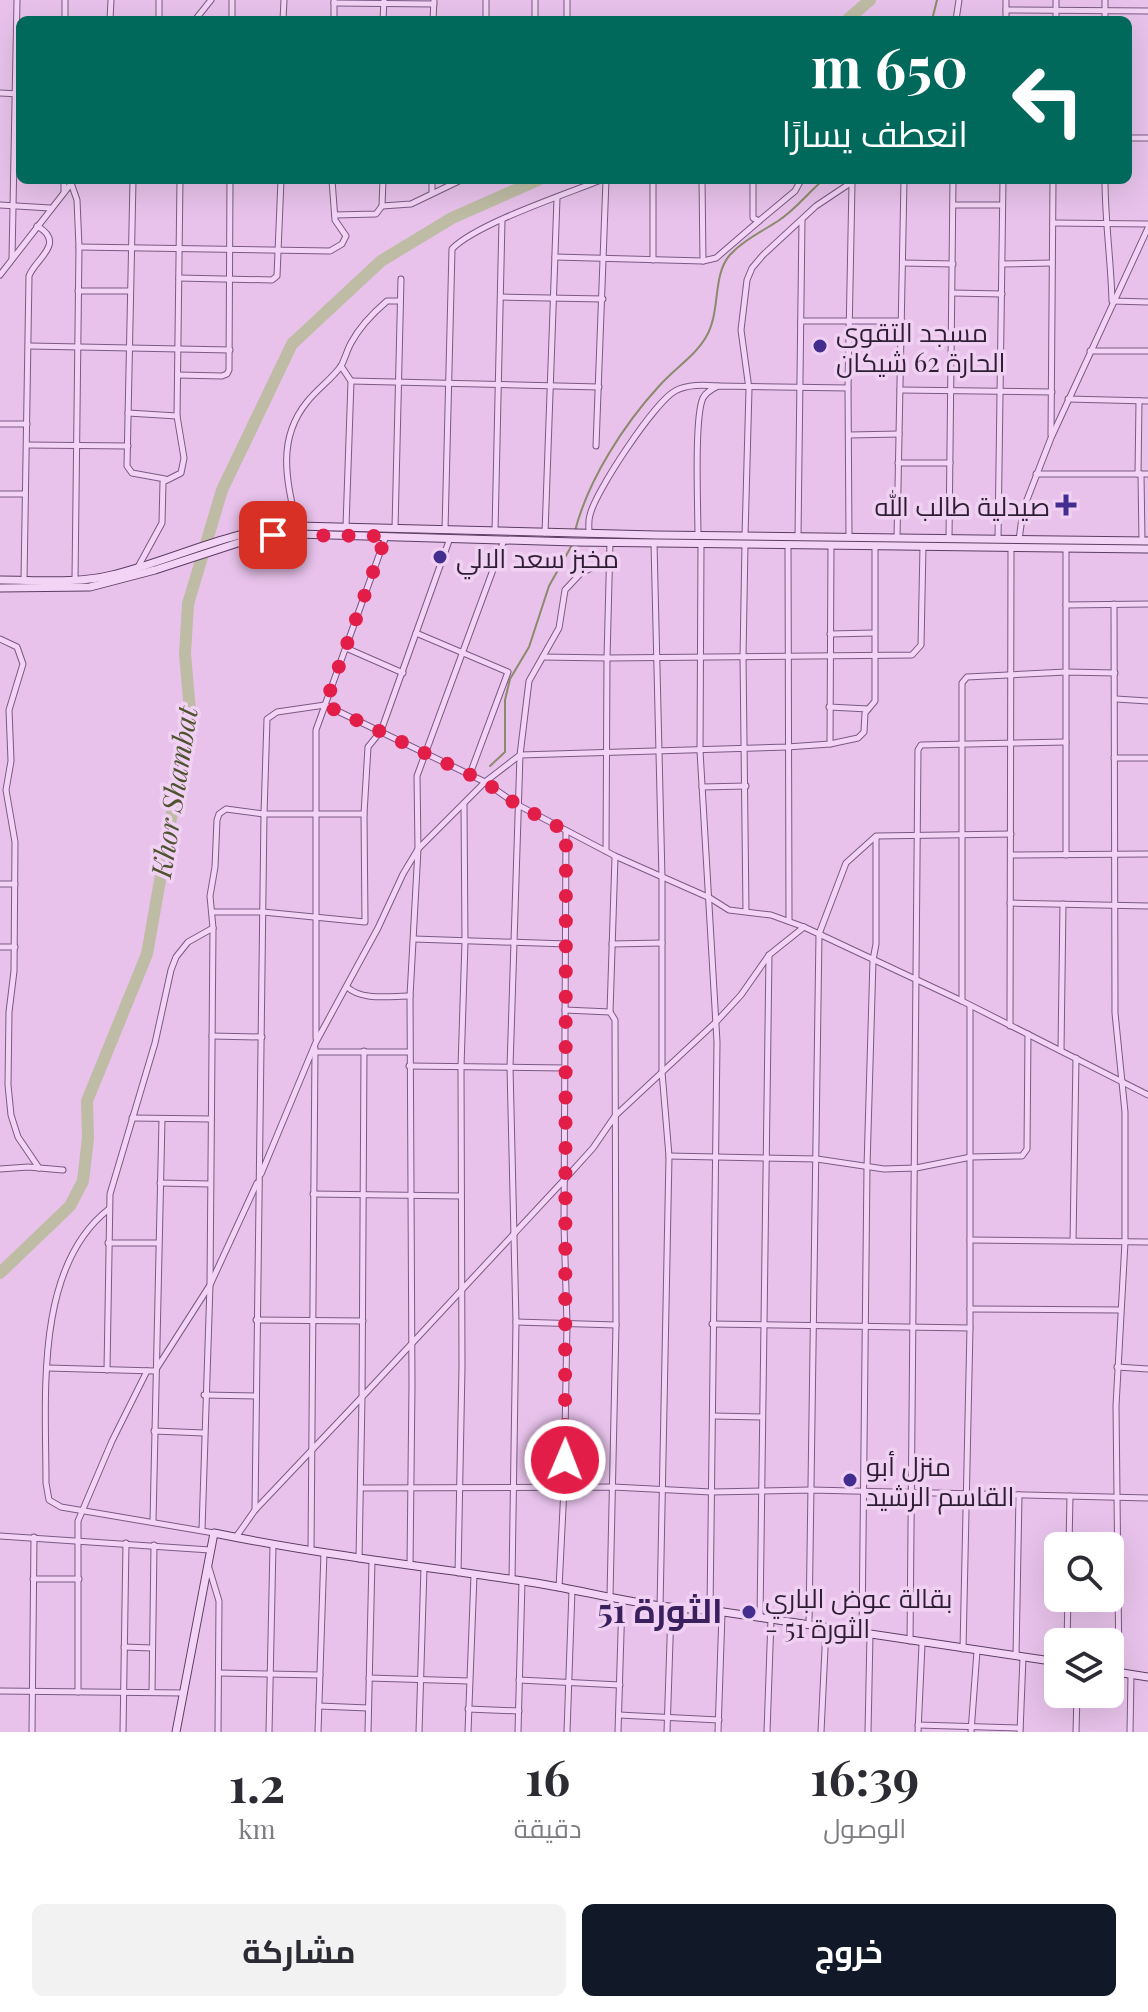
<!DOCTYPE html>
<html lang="ar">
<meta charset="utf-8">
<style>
:root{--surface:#fff;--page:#f2f2f3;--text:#2b2b33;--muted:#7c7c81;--accent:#111827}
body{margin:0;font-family:"Playfair Display",Cairo,serif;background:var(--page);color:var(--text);direction:rtl;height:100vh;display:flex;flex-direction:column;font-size:30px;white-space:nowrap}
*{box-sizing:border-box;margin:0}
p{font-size:26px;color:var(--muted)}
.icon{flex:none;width:44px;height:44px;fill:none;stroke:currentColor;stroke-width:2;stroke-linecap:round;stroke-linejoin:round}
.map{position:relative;height:1732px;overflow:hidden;direction:ltr}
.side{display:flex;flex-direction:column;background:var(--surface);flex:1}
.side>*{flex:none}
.guide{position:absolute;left:16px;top:16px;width:1116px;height:168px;border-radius:12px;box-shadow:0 8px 32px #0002;direction:rtl;background:#00695c;color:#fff;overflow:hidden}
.buttons{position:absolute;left:1044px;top:1532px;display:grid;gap:16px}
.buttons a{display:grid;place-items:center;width:80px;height:80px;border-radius:12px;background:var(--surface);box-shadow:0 8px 32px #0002;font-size:40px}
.pin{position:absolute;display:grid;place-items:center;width:68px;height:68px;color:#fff;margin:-34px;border-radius:16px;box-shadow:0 4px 12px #0006}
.me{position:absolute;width:88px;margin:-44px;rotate:1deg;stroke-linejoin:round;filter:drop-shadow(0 0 6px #0008)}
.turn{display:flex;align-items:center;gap:28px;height:168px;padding:0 32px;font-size:36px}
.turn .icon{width:104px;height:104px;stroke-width:2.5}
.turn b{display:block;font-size:56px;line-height:68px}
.eta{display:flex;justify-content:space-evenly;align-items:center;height:136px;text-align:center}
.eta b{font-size:48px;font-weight:700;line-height:56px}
.action{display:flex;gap:16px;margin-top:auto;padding:16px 32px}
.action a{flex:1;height:92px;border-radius:12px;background:var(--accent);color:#fff;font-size:32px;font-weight:700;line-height:92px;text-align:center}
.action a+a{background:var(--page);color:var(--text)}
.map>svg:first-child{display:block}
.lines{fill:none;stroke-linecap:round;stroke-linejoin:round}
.stream{stroke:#8b8a6c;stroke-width:2}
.river{stroke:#bebca4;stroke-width:12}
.street-casing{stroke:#7a5a84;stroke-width:7}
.secondary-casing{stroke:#5b3d65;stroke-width:9}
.street{stroke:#f4d4f6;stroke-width:5}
.secondary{stroke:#f4d4f6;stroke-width:7}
.route{stroke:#e11d48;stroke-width:14;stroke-dasharray:0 25.2}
.poi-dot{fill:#432e8f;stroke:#f1d1f3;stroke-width:3}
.labels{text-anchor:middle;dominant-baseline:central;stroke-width:7;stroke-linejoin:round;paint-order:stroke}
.poi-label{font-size:26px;fill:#2e1e34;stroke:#f1d1f3;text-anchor:start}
.water-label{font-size:28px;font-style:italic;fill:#4d532e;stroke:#f1d1f3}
.district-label{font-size:34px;font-weight:bold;fill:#3b205e;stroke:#f1d1f3}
</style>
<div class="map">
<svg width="1148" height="1732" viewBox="0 0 1148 1732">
<rect width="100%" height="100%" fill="#e8c2eb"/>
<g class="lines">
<g class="stream">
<path d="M 932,20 L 937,0"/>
<path d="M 575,531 C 588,480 624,424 660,385 C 674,369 696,355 706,337 C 721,312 712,277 729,256 C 742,241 761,232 778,221 C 795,210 807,194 823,180"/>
<path d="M 490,766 L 505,752 L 505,700 L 510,679 L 529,647 L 549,586 L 572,545"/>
</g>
<g class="river">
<path d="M 847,20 L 870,0"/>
<path d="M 0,1273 L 70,1206 L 83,1181 L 88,1138 L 87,1101 L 147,954 L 190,711 L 185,654 L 188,604 L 222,490 L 292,344 L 381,261 L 452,218 L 538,180"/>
</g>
<defs>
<g id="street">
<path d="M 159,0 L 159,20"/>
<path d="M 567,0 L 567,20"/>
<path d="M 334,3 L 434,4"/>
<path d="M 1006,10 L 1148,11"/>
<path d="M 65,20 L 65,0"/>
<path d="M 110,20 L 111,0"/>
<path d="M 195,20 L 211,0"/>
<path d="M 232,20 L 232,0"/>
<path d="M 283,20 L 284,0"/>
<path d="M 334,20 L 334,1"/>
<path d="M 383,20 L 384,0"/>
<path d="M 433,20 L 434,0"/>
<path d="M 486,20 L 486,0"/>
<path d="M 535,20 L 535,0"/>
<path d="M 956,20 L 959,0"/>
<path d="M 1006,20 L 1006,0"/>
<path d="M 1056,20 L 1056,0"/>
<path d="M 1105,20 L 1105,0"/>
<path d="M 0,93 L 20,94"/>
<path d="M 1128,138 L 1148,138"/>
<path d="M 64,180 L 64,191"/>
<path d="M 133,180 L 127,466 L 132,473 L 165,479"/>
<path d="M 702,180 L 703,261"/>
<path d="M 753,180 L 753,218 L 759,221 L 795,191 L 801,180"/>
<path d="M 1105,180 C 1105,221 1111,261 1112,301 L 1148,302"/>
<path d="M 71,183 L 77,200 L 79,247 L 75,580"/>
<path d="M 432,192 L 432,180"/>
<path d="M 0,205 L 50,208"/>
<path d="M 953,205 L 1002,205"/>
<path d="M 382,206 L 411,204 L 461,180"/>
<path d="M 335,215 L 376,214 L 382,206 L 383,180"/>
<path d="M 1053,223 L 1148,224"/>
<path d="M 79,247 L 330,251 L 342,244 L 346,236 L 335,220 L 332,180"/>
<path d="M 555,257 L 703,261 L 716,258 L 759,221"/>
<path d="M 12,259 L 17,0"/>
<path d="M 653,260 L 653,180"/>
<path d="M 903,263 L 953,264"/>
<path d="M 1002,264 L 1052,263"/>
<path d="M 0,275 L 74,180"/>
<path d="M 179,278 L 272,280 L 277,276 L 281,180"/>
<path d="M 78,291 L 130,291"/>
<path d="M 952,293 L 1002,294"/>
<path d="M 501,297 L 603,299"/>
<path d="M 801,321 L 902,321"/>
<path d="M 30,346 L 230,350"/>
<path d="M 1090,351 L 1148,351"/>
<path d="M 341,366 L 351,381 L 346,526"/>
<path d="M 178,375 L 222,376 L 227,374 L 229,370 L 230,180"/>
<path d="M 351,381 L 599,387"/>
<path d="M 900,390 L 1052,392"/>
<path d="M 1068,399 L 1148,401"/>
<path d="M 128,413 L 177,416"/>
<path d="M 0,424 L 27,424"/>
<path d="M 850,435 L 899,434"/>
<path d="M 1051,435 L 1053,180"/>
<path d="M 27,445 L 128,446"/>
<path d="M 596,446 L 606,180"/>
<path d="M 898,463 L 950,463"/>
<path d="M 1036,474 L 1148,474"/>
<path d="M 1138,474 L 1139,401"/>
<path d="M 1141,474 L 1142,541"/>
<path d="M 0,494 L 25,494"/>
<path d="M 297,526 C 287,482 276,440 307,402 C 317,389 332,379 341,366 C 345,359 347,350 351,343 C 360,326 373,313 387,301 L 400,301"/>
<path d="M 395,528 L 401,279"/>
<path d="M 445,530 L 452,249 C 476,224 566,194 601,180"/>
<path d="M 495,531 L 502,220"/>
<path d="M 545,533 L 557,198"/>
<path d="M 589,534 C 589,527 588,521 590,515 C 595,492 654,403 675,391 C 687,384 704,385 718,386"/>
<path d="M 698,536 C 698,509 694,417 703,398 C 706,392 712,389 718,386 L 848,388"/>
<path d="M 745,536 L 749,389 L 741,330 L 747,280 L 752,268 L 763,255 L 816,206 L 855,180"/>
<path d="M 798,536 L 802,220"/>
<path d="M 849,537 L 848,388 L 852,183"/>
<path d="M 897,538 L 904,180"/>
<path d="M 949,538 L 953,180"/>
<path d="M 998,539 L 1003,180"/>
<path d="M 1019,540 L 1023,510 L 1051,438 L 1148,228"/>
<path d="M 654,543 L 662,878 L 662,1072 L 669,1156 L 660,1608"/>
<path d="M 701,544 L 700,751 L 717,1042 L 710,1610"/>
<path d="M 745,544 L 743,657 L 746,911"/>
<path d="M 788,545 L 789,920"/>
<path d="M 1066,548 L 1066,855"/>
<path d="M 138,567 L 162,523 L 163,482 L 181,473 L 184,458 L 177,416 L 180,180"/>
<path d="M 24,580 L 29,276 C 35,259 67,243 37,226"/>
<path d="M 1114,604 L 1115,1013 L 1125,1112 L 1125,1242 L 1116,1406 L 1119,1673"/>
<path d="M 1066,605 L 1148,604"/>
<path d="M 416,633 L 508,672 L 470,774"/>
<path d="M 830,634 L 874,633"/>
<path d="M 0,639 L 17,647 L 23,664 L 9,710 L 11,761 L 6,790 L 15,842 L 14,971 L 9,1012 L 8,1085 L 11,1115 L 18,1137 L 39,1168"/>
<path d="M 346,648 L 403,673"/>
<path d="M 543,657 L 607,658 L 912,655 L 921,645 L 923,546"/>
<path d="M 1116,699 L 1148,701"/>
<path d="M 829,707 L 868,709"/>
<path d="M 830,744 L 831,545"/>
<path d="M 1114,758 L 1148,758"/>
<path d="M 702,787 L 746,786"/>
<path d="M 606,851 L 607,658 L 610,542"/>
<path d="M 1011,855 L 1148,854"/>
<path d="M 0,884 L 15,884"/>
<path d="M 1010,903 L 1148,906"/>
<path d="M 213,912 L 263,912 L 365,922 L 364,814 L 368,747 L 381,731 L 450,538"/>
<path d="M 414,939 L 567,944"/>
<path d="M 612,944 L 662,943"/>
<path d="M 0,947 L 15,947"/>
<path d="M 347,987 C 362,1001 390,996 410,996"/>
<path d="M 962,1001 L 962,683 L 967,677 L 1066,672 L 1115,673"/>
<path d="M 565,1010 L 610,1012 L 615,1020 L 616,1325 L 610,1596"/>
<path d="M 610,1012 L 615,857"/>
<path d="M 1010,1026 L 1011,548"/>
<path d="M 212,1036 L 262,1037"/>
<path d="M 316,1038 L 316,730 L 386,536"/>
<path d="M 1061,1050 L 1063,904"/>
<path d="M 315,1052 L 409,1052"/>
<path d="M 409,1066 L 564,1068"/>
<path d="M 132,1118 L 211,1119"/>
<path d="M 669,1156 L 817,1159 L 884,1169 L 916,1168 L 971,1157 L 1022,1156 L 1027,1149 L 1028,1034"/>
<path d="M 0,1169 L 28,1167 L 63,1170"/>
<path d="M 261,1174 L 316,1042 L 378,928 L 403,874 L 418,849 L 485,782 L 520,755 L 529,681 L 559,628 L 565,590 L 581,573 L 610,559"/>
<path d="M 160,1183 L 210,1184"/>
<path d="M 313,1194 L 461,1196"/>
<path d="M 109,1209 C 34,1267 46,1397 46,1483 L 49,1500 L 61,1507 L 214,1533"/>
<path d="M 970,1240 L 1148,1242"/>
<path d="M 1073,1241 L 1076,1058"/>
<path d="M 108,1243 L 158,1243"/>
<path d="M 970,1309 L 1120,1310"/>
<path d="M 256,1320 L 363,1321"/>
<path d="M 516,1322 L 616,1325"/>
<path d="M 712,1324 L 970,1328"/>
<path d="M 1117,1367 L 1148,1369"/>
<path d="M 48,1368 L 155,1371 L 210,1285 L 257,1183"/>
<path d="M 107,1370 L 110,1194 L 155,1043 L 171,970 L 176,957 L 188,942 L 213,928"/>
<path d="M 204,1395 L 256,1396"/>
<path d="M 713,1416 L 762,1417"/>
<path d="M 154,1431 L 204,1433"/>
<path d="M 362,1488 L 613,1487 L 711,1492 L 811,1490 L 1148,1498"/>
<path d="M 255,1510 L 264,814 L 267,719 L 277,712 L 325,705 L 485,782 L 516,804 L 615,856 L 710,898 L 729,910 L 771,915 L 804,927 L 962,1001 L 1148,1095"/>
<path d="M 153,1521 L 162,1119"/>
<path d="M 202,1530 L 210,1285 L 213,928 L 210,896 L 215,867 L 217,820 L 219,814 L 226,809 L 264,814 L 364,814"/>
<path d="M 0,1536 L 210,1550"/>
<path d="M 236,1537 L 255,1510 L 362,1397 L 364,1051"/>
<path d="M 1069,1546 L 1070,1496"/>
<path d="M 311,1551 L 315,1048"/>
<path d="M 359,1559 L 362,1397 L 565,1179 L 593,1148 L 615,1116 L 717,1021 L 741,995 L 769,955 L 804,927"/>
<path d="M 410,1565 L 412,1385 L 410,996 L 418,849 L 417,776 L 504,540"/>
<path d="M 209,1568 L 219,1601 L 218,1732"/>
<path d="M 458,1573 L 462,1367 L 461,1067 L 465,942 L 464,805"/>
<path d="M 33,1579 L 79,1579"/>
<path d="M 512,1580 L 516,1322 L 510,1067 L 520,755 L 787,747 L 830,744 L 858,738 L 864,732 L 865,713 L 875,701 L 875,546"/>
<path d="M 559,1588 L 564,1488 L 567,1324 L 564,1225 L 566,831"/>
<path d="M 760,1618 L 769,955"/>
<path d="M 809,1624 L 819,934 L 846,863 L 876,836 L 1011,834"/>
<path d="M 862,1633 L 867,1167 L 873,960 L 876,944 L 876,837"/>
<path d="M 910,1641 L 918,750 L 921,745 L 1066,742"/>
<path d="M 1067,1642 L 1068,1598"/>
<path d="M 124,1647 L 152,1648"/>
<path d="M 963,1649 L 970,1328 L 970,1006"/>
<path d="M 1016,1656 L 1019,1495"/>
<path d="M 219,1673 L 320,1675"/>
<path d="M 369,1678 L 469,1681"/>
<path d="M 519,1680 L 620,1685"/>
<path d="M 0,1691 L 184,1693"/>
<path d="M 78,1692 L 78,1521 L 112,1441 L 147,1371"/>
<path d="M 152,1692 L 154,1545"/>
<path d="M 319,1706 L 368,1708"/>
<path d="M 468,1709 L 519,1711"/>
<path d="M 619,1715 L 719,1720"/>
<path d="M 918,1725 L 1020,1728"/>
<path d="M 32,1732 L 34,1537"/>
<path d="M 123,1732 L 126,1543"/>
<path d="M 269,1732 L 273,1545"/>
<path d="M 318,1732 L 324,1552"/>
<path d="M 368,1732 L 372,1560"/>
<path d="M 419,1732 L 424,1567"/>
<path d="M 468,1732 L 474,1575"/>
<path d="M 518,1732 L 522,1581"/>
<path d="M 567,1732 L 572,1590"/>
<path d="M 618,1732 L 622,1600"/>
<path d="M 667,1732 L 671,1610"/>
<path d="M 718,1732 L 722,1613"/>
<path d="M 767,1732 L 771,1619"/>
<path d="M 821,1732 L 826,1628"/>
<path d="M 868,1732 L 870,1635"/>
<path d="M 918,1732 L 922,1644"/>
<path d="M 971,1732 L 977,1651"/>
<path d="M 1020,1732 L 1023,1657"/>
<path d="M 1076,1732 L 1077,1694"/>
<path d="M 1130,1732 L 1131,1675"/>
</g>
<g id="secondary">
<path d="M 0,580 C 37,580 76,584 112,575 C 174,560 233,528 297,526 L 656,535 L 1148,541"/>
<path d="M 0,588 L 90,587 L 155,570 L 244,541 L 297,534 L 575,542 L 1148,549"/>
<path d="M 1110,1671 L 1148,1677"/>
<path d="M 176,1732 L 214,1533 C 317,1554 420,1566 523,1581 C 586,1590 647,1609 710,1610 L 1058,1662"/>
</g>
</defs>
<use href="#street" class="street-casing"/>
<use href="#secondary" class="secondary-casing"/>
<use href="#street" class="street"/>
<use href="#secondary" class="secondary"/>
</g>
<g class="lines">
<path class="route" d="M 273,535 L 386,536 L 325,705 L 485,782 L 516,804 L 566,831 L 565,1460"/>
</g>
<g class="poi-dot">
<circle cx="820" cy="346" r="8"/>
<path d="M1062 493h8v8h8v8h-8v8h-8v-8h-8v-8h8z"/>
<circle cx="440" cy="557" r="8"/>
<circle cx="850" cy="1480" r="8"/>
<circle cx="749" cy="1612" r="8"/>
</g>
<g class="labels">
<g class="poi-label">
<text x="836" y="331">مسجد التقوى<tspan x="836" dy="30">الحارة 62 شيكان</tspan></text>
<text x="1050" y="505" text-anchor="end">صيدلية طالب الله</text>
<text x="456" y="557">مخبز سعد الالي</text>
<text x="866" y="1465">منزل أبو<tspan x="866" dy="30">القاسم الرشيد</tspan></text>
<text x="765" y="1597">بقالة عوض الباري<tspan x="765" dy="30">- الثورة 51</tspan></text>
</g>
<g class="water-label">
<text transform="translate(173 792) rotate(-81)">Khor Shambat</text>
</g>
<g class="district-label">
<text x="660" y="1609">الثورة 51</text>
</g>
</g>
</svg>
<div class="buttons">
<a><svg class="icon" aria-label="search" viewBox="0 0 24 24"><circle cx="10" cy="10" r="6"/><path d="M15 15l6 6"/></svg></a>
<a><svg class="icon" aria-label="layers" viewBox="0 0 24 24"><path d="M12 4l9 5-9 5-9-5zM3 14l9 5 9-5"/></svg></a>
</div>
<div class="pin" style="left:273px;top:535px;background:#d93025"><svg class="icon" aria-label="arrive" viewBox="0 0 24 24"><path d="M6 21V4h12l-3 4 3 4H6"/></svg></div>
<svg class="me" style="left:565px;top:1460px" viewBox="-20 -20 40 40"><circle r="17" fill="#e11d48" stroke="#fff" stroke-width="3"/><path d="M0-11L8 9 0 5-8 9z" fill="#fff"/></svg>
<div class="guide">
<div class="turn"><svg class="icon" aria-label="left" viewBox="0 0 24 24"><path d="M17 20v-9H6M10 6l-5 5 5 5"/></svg><div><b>650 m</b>انعطف يسارًا</div></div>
</div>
</div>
<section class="side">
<div class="eta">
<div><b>16:39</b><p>الوصول</p></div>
<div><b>16</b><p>دقيقة</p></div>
<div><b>1.2</b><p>km</p></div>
</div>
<div class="action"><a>خروج</a><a>مشاركة</a></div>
</section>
